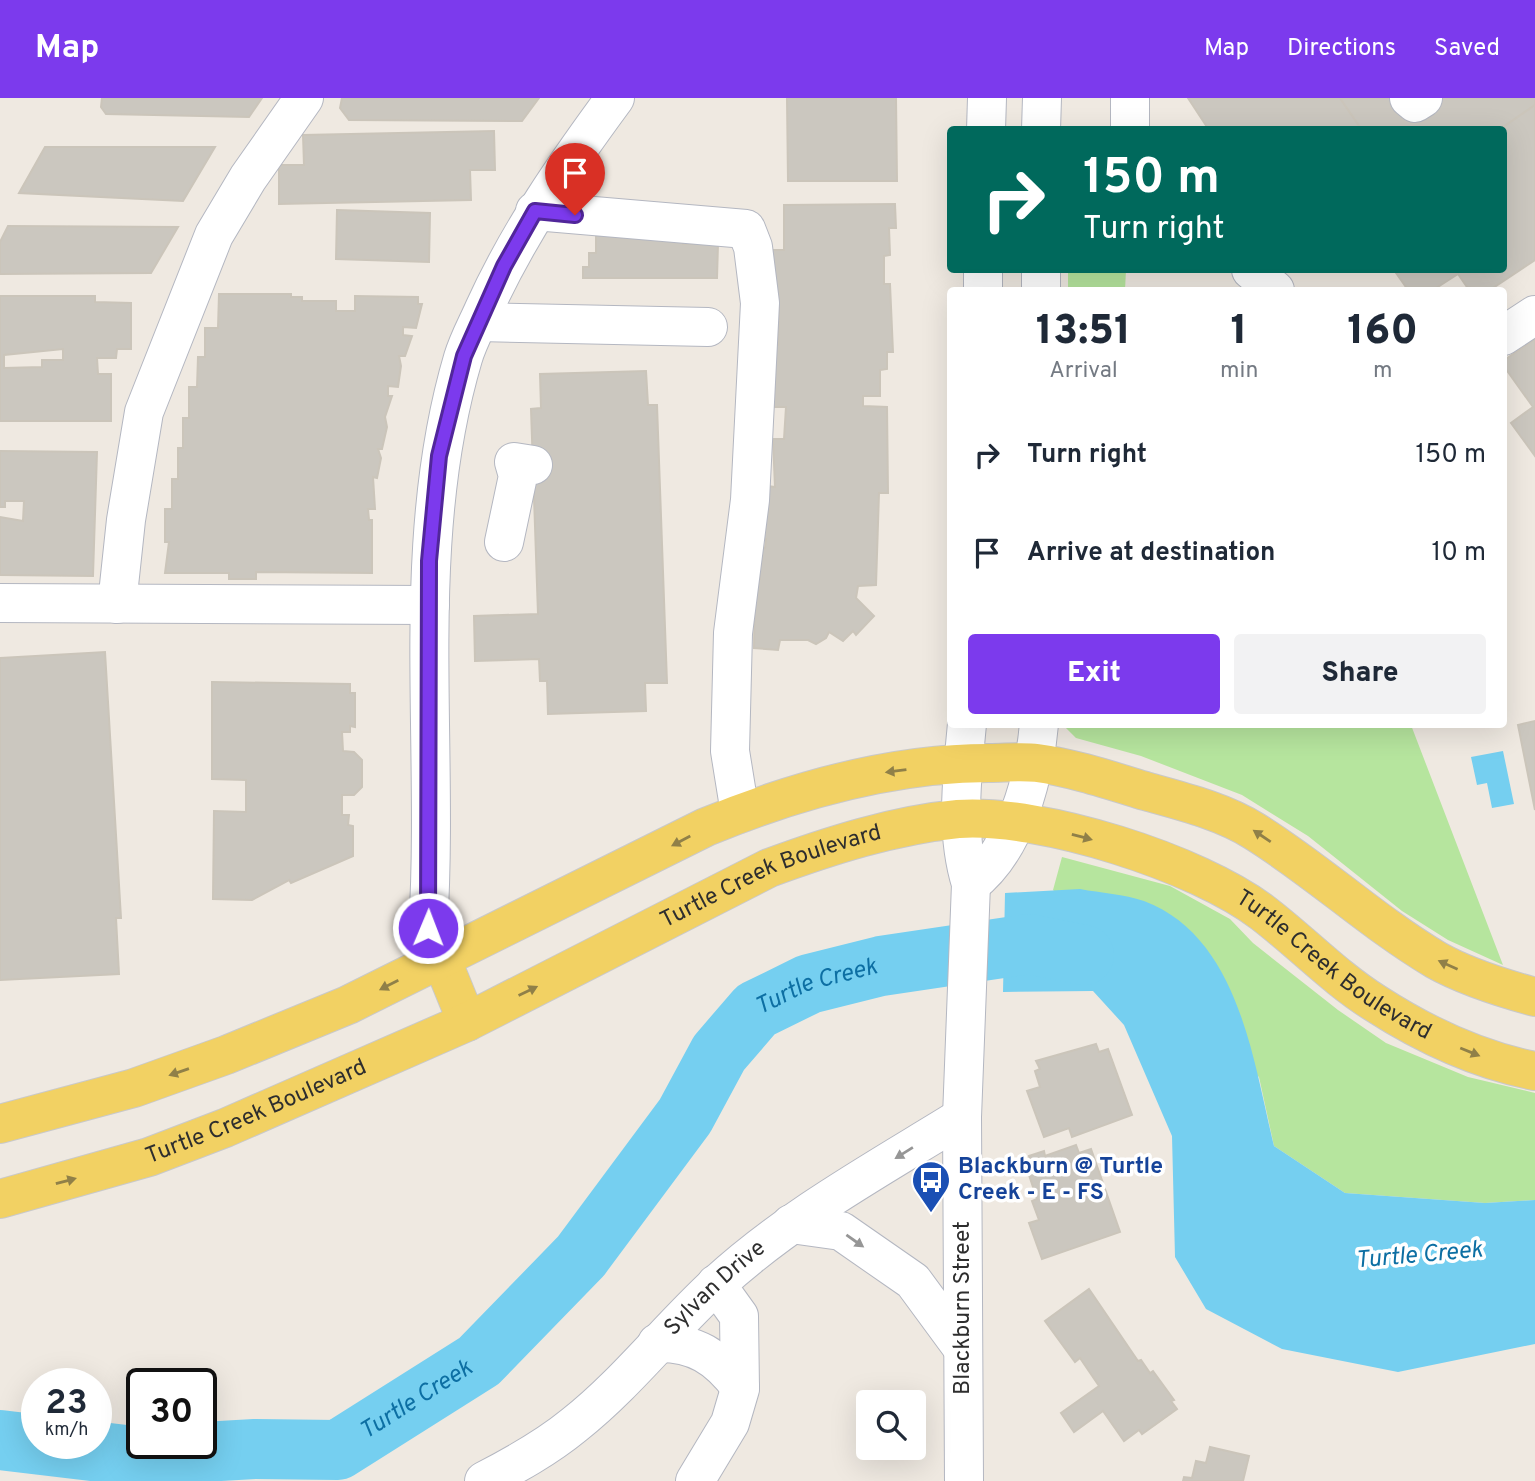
<!DOCTYPE html>
<style>
:root{--surface:#fff;--page:#f2f2f3;--text:#1f2937;--muted:#747a83;--accent:#7c3aed}
body{margin:0;font-family:Overpass,sans-serif;background:var(--page);color:var(--text);height:100vh;display:flex;flex-direction:column;font-size:26px;white-space:nowrap}
*{box-sizing:border-box;margin:0}
p{font-size:23px;color:var(--muted)}
.icon{flex:none;width:38px;height:38px;fill:none;stroke:currentColor;stroke-width:2;stroke-linecap:round;stroke-linejoin:round}
.map{position:relative;flex:1;overflow:hidden}
.panel{position:absolute;left:947px;top:189px;width:560px;height:441px;display:flex;flex-direction:column;background:var(--surface);border-radius:7px;box-shadow:0 7px 28px #0002}
.panel>*{flex:none}
.top-card{position:absolute;left:947px;top:28px;width:560px;height:147px;border-radius:7px;box-shadow:0 7px 28px #0002;background:#00695c;color:#fff;overflow:hidden}
.controls{position:absolute;left:856px;top:1292px;display:grid;gap:14px}
.controls a{display:grid;place-items:center;width:70px;height:70px;border-radius:7px;background:var(--surface);box-shadow:0 7px 28px #0002;font-size:35px}
.speed{position:absolute;left:21px;top:1270px;display:flex;gap:14px;font-size:35px;font-weight:700;text-align:center}
.speed>*{display:grid;place-content:center;width:91px;height:91px;border-radius:50%;background:var(--surface);box-shadow:0 7px 28px #0002;line-height:1}
.speed small{font-size:18px;font-weight:400}
.speed .limit{border:4px solid #111;border-radius:10px;background:#fff;color:#111}
.pin{position:absolute;display:grid;place-items:center;width:60px;height:60px;color:#fff;margin:-72px -30px;border-radius:50% 50% 50% 0;rotate:-45deg;box-shadow:0 0 7px #0007}
.pin .icon{rotate:45deg}
.me{position:absolute;width:77px;margin:-38px;rotate:1deg;stroke-linejoin:round;filter:drop-shadow(0 0 5px #0008)}
.turn{display:flex;align-items:center;gap:24px;height:147px;padding:0 21px;font-size:32px}
.turn .icon{width:91px;height:91px;stroke-width:2.5}
.turn b{display:block;font-size:49px;line-height:60px}
.eta{display:flex;justify-content:space-evenly;align-items:center;height:119px;text-align:center}
.eta b{font-size:42px;font-weight:800;line-height:49px}
.cta{display:flex;gap:14px;margin-top:auto;padding:14px 21px}
.cta a{flex:1;height:80px;border-radius:7px;background:var(--accent);color:#fff;font-size:28px;font-weight:800;line-height:80px;text-align:center}
.cta a+a{background:var(--page);color:var(--text)}
ul{padding:0;list-style:none}
li{display:flex;align-items:center;gap:21px;height:98px;padding:0 21px}
li div{flex:1}
li b{display:block;font-size:26px}
li em{font-style:normal}
header{display:flex;align-items:center;gap:42px;box-sizing:border-box;height:98px;padding:0 35px;background:var(--accent);color:#fff}
header strong{font-size:33px}
nav{display:flex;gap:38px;margin-inline-start:auto;font-size:24px}
.map>svg:first-child{display:block}
.green{fill:#b6e59e}
.water{fill:#75cff0}
.lines{fill:none;stroke-linecap:round;stroke-linejoin:round}
.river{stroke:#75cff0;stroke-width:60}
.building{fill:#cbc7bf;stroke:#cbc5ba;stroke-width:2;fill-rule:evenodd}
.minor-casing{stroke:#b4b7c1;stroke-width:40}
.major-casing{stroke:#c9c9c9;stroke-width:40}
.minor{stroke:#fff;stroke-width:38}
.major{stroke:#f2d163;stroke-width:38}
.oneway{fill:#908048}
.oneway2{fill:#969696}
.route-casing{stroke:#51269a;stroke-width:18}
.route{stroke:#7c3aed;stroke-width:12}
.labels{text-anchor:middle;dominant-baseline:central;stroke-width:7;stroke-linejoin:round;paint-order:stroke}
.street-label{font-size:23px;fill:#2e2e2e;stroke:#fff}
.transit-label{font-size:23px;font-weight:bold;fill:#164399;stroke:#fff;text-anchor:start}
.water-label{font-size:24px;font-style:italic;fill:#0d6fa3;stroke:#fff}
</style>
<header>
<strong>Map</strong>
<nav><a>Map</a><a>Directions</a><a>Saved</a></nav>
</header>
<div class="map">
<svg width="1535" height="1383" viewBox="0 0 1535 1383">
<rect width="100%" height="100%" fill="#efe9e1"/>
<g class="green">
<path d="M 1068,172 L 1126,172 L 1125,192 L 1068,192 Z"/>
<path d="M 1063,627 L 1411,627 L 1503,867 L 1448,842 L 1402,813 L 1308,738 L 1242,697 L 1141,658 L 1076,640 Z"/>
<path d="M 1062,759 L 1170,788 L 1230,821 L 1253,845 L 1338,912 L 1386,945 L 1468,979 L 1535,995 L 1535,1102 L 1485,1105 L 1345,1095 L 1274,1048 L 1259,979 L 1053,792 Z"/>
</g>
<g class="water">
<path d="M 1503,653 L 1514,706 L 1492,710 L 1487,685 L 1477,687 L 1471,659 Z"/>
<path d="M 1080,791 C 1101,795 1124,796 1144,803 C 1239,839 1253,962 1274,1048 L 1345,1095 L 1485,1105 L 1535,1102 L 1535,1246 L 1398,1274 L 1282,1251 L 1206,1211 L 1175,1159 L 1172,1038 L 1124,927 L 1093,893 L 1003,894 L 1005,795 Z"/>
</g>
<g class="lines">
<path class="river" id="s1" d="M 0,1342 L 134,1358 L 255,1351 L 338,1352 L 479,1263 L 581,1158 L 685,1018 L 719,955 L 756,912 L 809,886 L 881,868 L 1029,846 L 1084,857"/>
</g>
<g class="building">
<path d="M 102,0 L 262,0 L 249,19 L 106,16 L 101,9 Z"/>
<path d="M 539,0 L 522,23 L 349,22 L 340,10 L 342,0 Z"/>
<path d="M 787,0 L 896,0 L 897,83 L 788,83 Z"/>
<path d="M 1188,0 L 1340,0 L 1362,32 L 1209,32 Z"/>
<path d="M 1340,0 L 1535,0 L 1535,7 L 1499,32 L 1362,32 Z"/>
<path d="M 1535,7 L 1535,162 L 1490,192 L 1469,192 L 1458,176 L 1433,192 L 1408,192 L 1394,172 L 1503,172 L 1503,32 L 1499,32 Z"/>
<path d="M 494,33 L 495,72 L 470,72 L 471,102 L 279,106 L 279,67 L 304,67 L 303,37 Z"/>
<path d="M 45,49 L 215,49 L 183,103 L 19,95 Z"/>
<path d="M 895,106 L 896,130 L 889,130 L 890,157 L 884,158 L 884,186 L 890,186 L 893,254 L 887,254 L 887,271 L 880,272 L 880,298 L 863,298 L 863,308 L 887,309 L 888,395 L 879,395 L 876,487 L 858,488 L 856,500 L 874,518 L 856,537 L 853,533 L 843,543 L 829,534 L 826,540 L 816,546 L 808,542 L 780,542 L 778,552 L 754,550 L 755,481 L 760,481 L 760,451 L 765,450 L 766,441 L 759,441 L 760,387 L 775,389 L 773,341 L 784,341 L 786,309 L 774,309 L 772,247 L 778,247 L 779,204 L 773,204 L 773,152 L 784,152 L 784,107 Z"/>
<path d="M 337,112 L 430,115 L 429,164 L 336,161 Z"/>
<path d="M 8,128 L 178,129 L 151,175 L 0,176 L 0,144 Z"/>
<path d="M 596,137 L 683,137 L 683,146 L 718,146 L 717,180 L 583,180 L 583,169 L 589,169 L 589,155 L 596,155 Z"/>
<path d="M 219,196 L 291,196 L 291,199 L 302,199 L 302,203 L 336,203 L 336,213 L 355,213 L 355,198 L 418,199 L 418,206 L 422,206 L 416,230 L 403,229 L 403,237 L 412,238 L 405,258 L 399,258 L 401,268 L 398,289 L 388,288 L 388,298 L 392,298 L 385,319 L 387,329 L 382,351 L 378,351 L 381,360 L 377,380 L 373,379 L 375,411 L 368,411 L 369,422 L 372,422 L 372,475 L 256,474 L 256,481 L 229,481 L 229,475 L 165,475 L 169,444 L 165,444 L 165,411 L 172,411 L 172,381 L 178,381 L 178,350 L 183,350 L 183,320 L 189,320 L 189,289 L 197,289 L 198,259 L 205,259 L 205,230 L 218,230 Z"/>
<path d="M 0,198 L 95,198 L 95,204 L 131,205 L 131,251 L 117,251 L 116,260 L 97,260 L 98,276 L 111,276 L 111,323 L 0,323 ZM 63,251 L 63,262 L 42,262 L 42,269 L 4,270 L 4,257 Z"/>
<path d="M 1535,241 L 1535,358 L 1511,325 L 1533,309 L 1503,267 L 1503,263 Z"/>
<path d="M 646,273 L 648,307 L 657,307 L 667,585 L 645,585 L 646,613 L 548,616 L 547,583 L 540,583 L 539,561 L 475,563 L 474,518 L 538,516 L 531,311 L 541,310 L 540,276 Z"/>
<path d="M 0,353 L 97,354 L 93,478 L 0,477 L 0,419 L 23,423 L 24,403 L 5,403 L 5,409 L 0,409 Z"/>
<path d="M 105,554 L 121,820 L 116,820 L 119,876 L 0,882 L 0,560 Z"/>
<path d="M 212,584 L 350,586 L 350,595 L 355,595 L 355,629 L 350,628 L 350,634 L 342,634 L 343,653 L 354,654 L 362,662 L 362,689 L 354,697 L 342,697 L 342,717 L 349,717 L 348,727 L 353,728 L 353,758 L 291,785 L 289,782 L 252,802 L 213,801 L 214,713 L 246,714 L 246,682 L 212,681 Z"/>
<path d="M 1535,623 L 1535,712 L 1518,627 Z"/>
<path d="M 1096,946 L 1099,954 L 1108,951 L 1132,1017 L 1072,1039 L 1069,1030 L 1044,1039 L 1027,993 L 1040,989 L 1035,973 L 1040,971 L 1036,963 Z"/>
<path d="M 1076,1047 L 1079,1055 L 1091,1051 L 1120,1134 L 1042,1161 L 1029,1125 L 1039,1122 L 1032,1103 L 1037,1101 L 1025,1065 L 1030,1063 L 1029,1058 L 1044,1053 L 1045,1058 Z"/>
<path d="M 1089,1191 L 1138,1263 L 1141,1262 L 1150,1275 L 1153,1273 L 1174,1302 L 1171,1303 L 1177,1311 L 1142,1336 L 1139,1332 L 1124,1343 L 1103,1313 L 1074,1334 L 1061,1315 L 1099,1288 L 1080,1260 L 1075,1264 L 1045,1223 Z"/>
<path d="M 1210,1349 L 1249,1358 L 1243,1383 L 1183,1383 L 1184,1379 L 1192,1380 L 1196,1363 L 1206,1365 Z"/>
</g>
<g class="lines">
<defs>
<g id="minor">
<path d="M 1130,0 L 1130,32"/>
<path d="M 1409,0 L 1415,5 L 1423,0"/>
<path d="M 986,32 L 987,0"/>
<path d="M 1041,32 L 1042,0"/>
<path d="M 535,113 L 746,131 L 753,149 L 760,205 L 750,402 L 733,535 L 730,653 L 740,715"/>
<path d="M 1251,172 L 1275,192"/>
<path d="M 983,192 L 983,172"/>
<path d="M 1041,192 L 1041,172"/>
<path d="M 479,224 L 708,229"/>
<path d="M 1503,238 L 1535,217"/>
<path d="M 504,444 L 518,378 L 514,364 L 533,367"/>
<path d="M 0,505 L 430,507"/>
<path d="M 117,506 L 126,422 L 144,314 L 214,137 L 248,80 L 304,0"/>
<path d="M 971,786 C 1016,751 1034,681 1039,626"/>
<path d="M 441,860 L 428,830 C 440,639 408,446 463,260 C 468,243 477,227 484,211 C 519,134 565,68 615,0"/>
<path d="M 791,1126 L 841,1133 L 913,1183 L 963,1251"/>
<path d="M 657,1245 C 694,1244 718,1259 740,1289"/>
<path id="s2" d="M 484,1383 C 515,1367 546,1350 574,1327 C 626,1286 668,1231 717,1186 C 790,1119 878,1071 962,1019"/>
<path d="M 695,1383 L 730,1325 L 740,1291 L 739,1218 L 716,1186"/>
<path d="M 964,1383 L 962,1019 L 971,786 C 955,735 962,679 967,626"/>
</g>
<g id="major">
<path d="M 441,860 L 467,924"/>
<path d="M 0,1026 L 134,990 L 226,957 L 348,907 L 706,729 C 796,692 891,665 989,665 C 1005,665 1021,663 1037,665 C 1073,670 1109,682 1145,693 C 1181,703 1222,713 1254,733 C 1317,772 1372,824 1436,862 C 1466,879 1502,890 1535,899"/>
<path id="s3" d="M 0,1101 L 149,1059 L 225,1030 L 467,924 L 769,770 C 829,748 894,727 958,721 C 1041,715 1198,765 1263,815 C 1301,844 1335,880 1375,905 C 1423,936 1478,962 1535,973"/>
</g>
</defs>
<use href="#minor" class="minor-casing"/>
<use href="#major" class="major-casing"/>
<use href="#minor" class="minor"/>
<use href="#major" class="major"/>
</g>
<defs><path id="oneway-solid" d="M-6-.8H1V-3.2L6.5 0L1 3.2V.8H-6Z" transform="scale(1.75)"/></defs>
<g class="oneway">
<use href="#oneway-solid" transform="translate(896 673) rotate(173)"/>
<use href="#oneway-solid" transform="translate(1262 738) rotate(-146)"/>
<use href="#oneway-solid" transform="translate(1082 739) rotate(15)"/>
<use href="#oneway-solid" transform="translate(681 743) rotate(152)"/>
<use href="#oneway-solid" transform="translate(1448 867) rotate(-156)"/>
<use href="#oneway-solid" transform="translate(389 887) rotate(153)"/>
<use href="#oneway-solid" transform="translate(528 893) rotate(-26)"/>
<use href="#oneway-solid" transform="translate(1470 954) rotate(22)"/>
<use href="#oneway-solid" transform="translate(179 974) rotate(161)"/>
<use href="#oneway-solid" transform="translate(66 1083) rotate(-15)"/>
</g>
<g class="oneway2">
<use href="#oneway-solid" transform="translate(904 1055) rotate(148)"/>
<use href="#oneway-solid" transform="translate(855 1143) rotate(35)"/>
</g>
<g class="lines">
<defs>
<path id="route" d="M 428,830 L 429,463 L 439,358 L 464,258 L 504,168 L 535,113 L 575,117"/>
</defs>
<use href="#route" class="route-casing"/>
<use href="#route" class="route"/>
</g>
<defs>
<symbol id="bus-pin" viewBox="-11 -11 22 30"><path d="M0 17L-7.5 6A9.5 9.5 0 1 1 7.5 6Z" fill="#1a4fb4" stroke="#fff"/><path d="M-5-6H5V4H4V6H2V4H-2V6H-4V4H-5ZM-3.5-4V0h7V-4ZM-3.5 1.2v1.5H-2V1.2ZM2 1.2v1.5H3.5V1.2Z" fill="#fff"/></symbol>
</defs>
<g fill-rule="evenodd">
<use href="#bus-pin" x="909" y="1060" width="44" height="60"/>
</g>
<g class="labels">
<g class="street-label">
<text stroke="none"><textPath href="#s3" startOffset="838">Turtle Creek Boulevard</textPath></text>
<text stroke="none"><textPath href="#s3" startOffset="1447">Turtle Creek Boulevard</textPath></text>
<text stroke="none"><textPath href="#s3" startOffset="271">Turtle Creek Boulevard</textPath></text>
<text stroke="none"><textPath href="#s2" startOffset="303">Sylvan Drive</textPath></text>
<text transform="translate(963 1210) rotate(-90)">Blackburn Street</text>
</g>
<g class="transit-label">
<text x="958" y="1069">Blackburn @ Turtle<tspan x="958" dy="26">Creek - E - FS</tspan></text>
</g>
<g class="water-label">
<text stroke="none"><textPath href="#s1" startOffset="1020">Turtle Creek</textPath></text>
<text transform="translate(1419 1158) rotate(-5)">Turtle Creek</text>
<text stroke="none"><textPath href="#s1" startOffset="432">Turtle Creek</textPath></text>
</g>
</g>
</svg>
<div class="controls">
<a><svg class="icon" aria-label="search" viewBox="0 0 24 24"><circle cx="10" cy="10" r="6"/><path d="M15 15l6 6"/></svg></a>
</div>
<div class="speed"><div>23<small>km/h</small></div><div class="limit">30</div></div>
<div class="pin" style="left:575px;top:117px;background:#d93025"><svg class="icon" aria-label="arrive" viewBox="0 0 24 24"><path d="M6 21V4h12l-3 4 3 4H6"/></svg></div>
<svg class="me" style="left:428px;top:830px" viewBox="-20 -20 40 40"><circle r="17" fill="#7c3aed" stroke="#fff" stroke-width="3"/><path d="M0-11L8 9 0 5-8 9z" fill="#fff"/></svg>
<div class="top-card">
<div class="turn"><svg class="icon" aria-label="right" viewBox="0 0 24 24"><path d="M7 20v-9h11M14 6l5 5-5 5"/></svg><div><b>150 m</b>Turn right</div></div>
</div>
<section class="panel">
<div class="eta">
<div><b>13:51</b><p>Arrival</p></div>
<div><b>1</b><p>min</p></div>
<div><b>160</b><p>m</p></div>
</div>
<ul>
<li><svg class="icon" aria-label="right" viewBox="0 0 24 24"><path d="M7 20v-9h11M14 6l5 5-5 5"/></svg><div><b>Turn right</b></div><em>150 m</em></li>
<li><svg class="icon" aria-label="arrive" viewBox="0 0 24 24"><path d="M6 21V4h12l-3 4 3 4H6"/></svg><div><b>Arrive at destination</b></div><em>10 m</em></li>
</ul>
<div class="cta"><a>Exit</a><a>Share</a></div>
</section>
</div>
